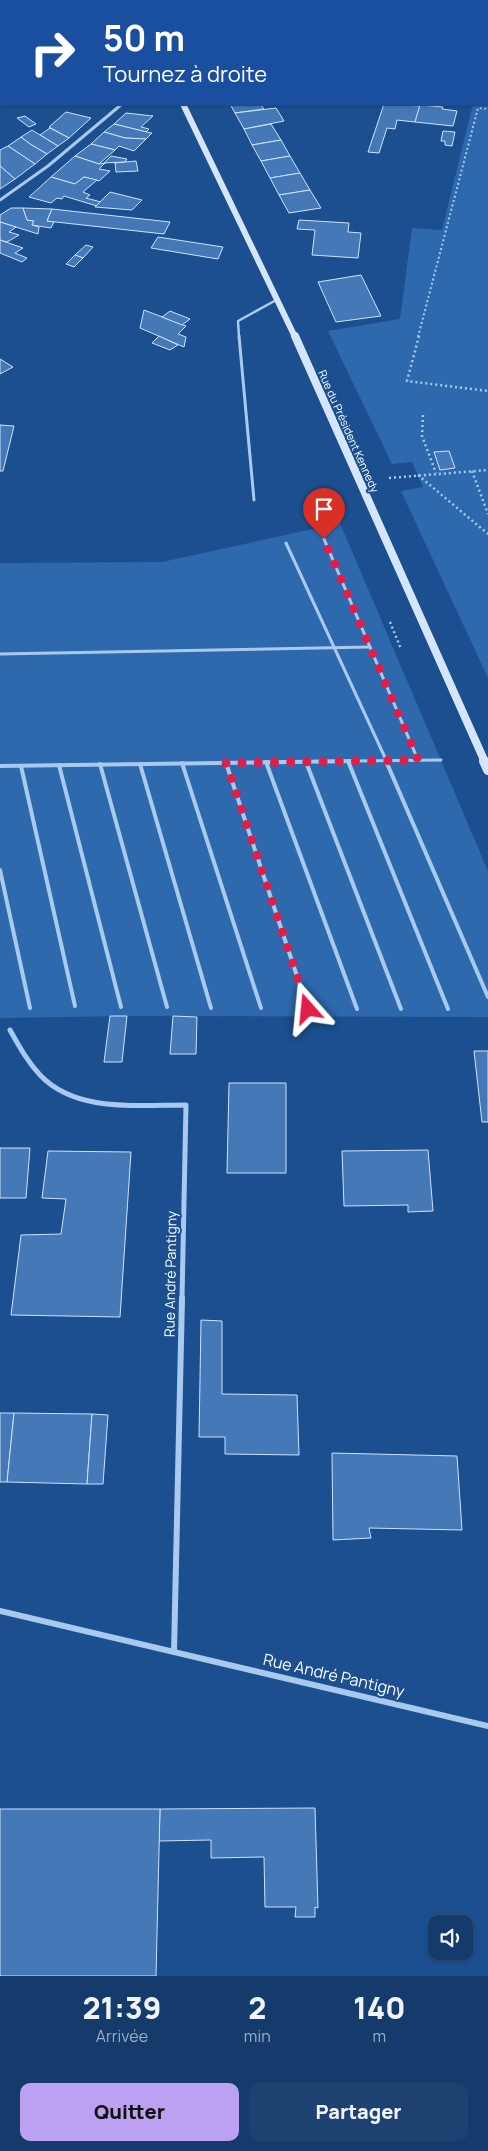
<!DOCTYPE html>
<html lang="fr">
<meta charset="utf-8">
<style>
:root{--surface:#143b6b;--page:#1d4271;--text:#f1f3f6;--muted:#9dadc1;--line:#33557e;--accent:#bca0f2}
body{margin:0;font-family:Manrope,sans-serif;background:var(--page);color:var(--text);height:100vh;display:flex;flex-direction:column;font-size:19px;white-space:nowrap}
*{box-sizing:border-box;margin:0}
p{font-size:16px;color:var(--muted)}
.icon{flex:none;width:28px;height:28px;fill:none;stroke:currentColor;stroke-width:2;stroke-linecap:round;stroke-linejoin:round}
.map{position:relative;height:1976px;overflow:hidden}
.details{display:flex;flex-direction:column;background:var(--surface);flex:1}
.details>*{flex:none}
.top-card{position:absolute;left:0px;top:0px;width:489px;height:105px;box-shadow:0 1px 4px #0004,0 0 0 1px var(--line);background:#1a4fa0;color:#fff;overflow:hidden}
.buttons{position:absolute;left:428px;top:1915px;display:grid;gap:10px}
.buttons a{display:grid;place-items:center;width:45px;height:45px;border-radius:10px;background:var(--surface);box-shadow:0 1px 4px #0004,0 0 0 1px var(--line);font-size:25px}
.pin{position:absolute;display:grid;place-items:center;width:42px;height:42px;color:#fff;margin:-51px -21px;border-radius:50% 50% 50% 0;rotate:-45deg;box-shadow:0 0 5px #0007}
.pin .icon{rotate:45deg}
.me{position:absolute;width:55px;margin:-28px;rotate:342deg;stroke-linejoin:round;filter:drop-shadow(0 0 4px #0008)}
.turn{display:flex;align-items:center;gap:18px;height:105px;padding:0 20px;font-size:22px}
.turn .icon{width:65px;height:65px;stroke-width:2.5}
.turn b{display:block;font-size:35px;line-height:42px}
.eta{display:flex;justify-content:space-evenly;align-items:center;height:85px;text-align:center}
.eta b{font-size:30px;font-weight:800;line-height:35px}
.cta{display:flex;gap:10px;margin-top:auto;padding:10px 20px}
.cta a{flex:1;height:58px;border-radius:10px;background:var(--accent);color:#111;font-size:20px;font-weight:800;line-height:58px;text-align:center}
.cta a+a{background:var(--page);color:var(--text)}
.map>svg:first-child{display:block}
.green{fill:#2e69ad}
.building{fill:#4478b7;stroke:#cfe3fa}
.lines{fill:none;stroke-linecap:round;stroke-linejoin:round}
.path-far1{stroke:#a9c9ee;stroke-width:2;stroke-dasharray:2 2.5;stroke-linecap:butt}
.path{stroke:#a9c9ee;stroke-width:2.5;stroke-dasharray:2 3;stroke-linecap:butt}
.service-far2{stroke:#a9c9ee;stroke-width:2.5}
.service-far1{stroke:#a9c9ee;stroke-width:3}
.service{stroke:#a9c9ee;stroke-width:4}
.minor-far2{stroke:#a9c9ee;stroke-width:3}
.minor-far1{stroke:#a9c9ee;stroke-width:5}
.minor{stroke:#a9c9ee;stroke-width:6}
.tertiary{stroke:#a9c9ee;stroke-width:5.5}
.secondary-far2{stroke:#d6e6fa;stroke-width:6}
.secondary-far1{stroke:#d6e6fa;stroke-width:8}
.secondary{stroke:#d6e6fa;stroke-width:10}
.route{stroke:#e11d48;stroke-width:9;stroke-dasharray:0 16.2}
.labels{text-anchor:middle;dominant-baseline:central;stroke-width:4;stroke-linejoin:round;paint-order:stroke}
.far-street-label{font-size:11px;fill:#fff;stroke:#1b4f8f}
.street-label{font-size:14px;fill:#fff;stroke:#1b4f8f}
.near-street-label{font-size:16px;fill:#fff;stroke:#1b4f8f}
</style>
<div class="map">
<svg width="488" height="1976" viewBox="0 0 488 1976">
<rect width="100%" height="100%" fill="#1b4f8f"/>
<g class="green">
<path d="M 473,104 L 488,105 L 488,678 L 401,491 L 423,487 L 412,462 L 392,464 L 328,331 L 400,319 L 412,228 L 442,230 Z"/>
<path d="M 340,523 L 488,871 L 488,1017 L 127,1016 L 0,1018 L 0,563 L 162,562 Z"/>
</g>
<g class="building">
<path d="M 397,0 L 472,0 L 439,1 Z"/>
<path d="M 230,104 L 260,104 L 264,109 L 235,113 Z"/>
<path d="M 384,104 L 420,106 L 415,122 L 397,120 L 395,129 L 387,128 L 379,153 L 368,152 Z"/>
<path d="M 420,105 L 443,107 L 442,109 L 457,111 L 453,126 L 415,122 Z"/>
<path d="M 276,108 L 284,121 L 244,129 L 235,113 Z"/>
<path d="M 66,112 L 91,118 L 69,138 L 49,127 Z"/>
<path d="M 126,113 L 153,116 L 141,127 L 149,129 L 146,132 L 114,124 Z"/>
<path d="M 25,116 L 36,124 L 29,127 L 17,118 Z"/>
<path d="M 114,124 L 151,133 L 152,133 L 146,139 L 125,138 L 104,132 Z"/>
<path d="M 271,124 L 281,140 L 252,145 L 244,129 Z"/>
<path d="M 50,128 L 69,138 L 58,146 L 40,135 Z"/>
<path d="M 32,130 L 40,135 L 58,146 L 47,154 L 30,144 L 21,137 Z"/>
<path d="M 443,131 L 455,132 L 452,146 L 445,145 L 445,141 L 441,141 Z"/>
<path d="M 104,132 L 125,138 L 146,139 L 134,151 L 119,146 L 115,150 L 91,144 Z"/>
<path d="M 21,137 L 30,144 L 47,154 L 35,164 L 8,146 Z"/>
<path d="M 281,140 L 290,156 L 261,161 L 252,145 Z"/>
<path d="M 91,144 L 115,150 L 99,164 L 75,156 Z"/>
<path d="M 8,146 L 35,164 L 15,179 L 0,166 L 0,150 Z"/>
<path d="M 75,156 L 99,164 L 105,163 L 99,169 L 110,171 L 99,181 L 84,177 L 75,184 L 51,177 Z"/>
<path d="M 111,156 L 127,159 L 125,162 L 104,163 Z"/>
<path d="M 290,156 L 300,173 L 270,178 L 261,161 Z"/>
<path d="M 136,161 L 138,171 L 116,172 L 115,163 Z"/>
<path d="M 0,166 L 15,179 L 0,189 Z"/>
<path d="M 300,173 L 310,190 L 279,195 L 270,178 Z"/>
<path d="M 51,177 L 75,184 L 84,177 L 97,180 L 83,192 L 90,195 L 86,198 L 101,202 L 97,206 L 64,196 L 62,199 L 57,198 L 51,203 L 29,197 Z"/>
<path d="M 310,190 L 321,208 L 289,213 L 279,195 Z"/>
<path d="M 110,192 L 142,200 L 132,210 L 95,207 Z"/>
<path d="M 11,208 L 23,208 L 27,220 L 34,221 L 32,225 L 39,227 L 38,234 L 0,222 L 0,215 Z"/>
<path d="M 23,208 L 52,209 L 47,221 L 54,222 L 51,228 L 32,225 L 34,221 L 27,220 Z"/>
<path d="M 52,209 L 170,222 L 164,234 L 47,221 Z"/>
<path d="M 299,220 L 349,223 L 348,232 L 361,233 L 358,258 L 312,255 L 315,230 L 297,229 Z"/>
<path d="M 0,222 L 16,227 L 9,232 L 19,235 L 7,242 L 0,240 Z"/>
<path d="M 158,237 L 223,247 L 218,259 L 151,248 Z"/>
<path d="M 0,240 L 23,248 L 15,253 L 27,258 L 22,262 L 0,253 Z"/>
<path d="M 86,245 L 93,247 L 83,258 L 75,255 Z"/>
<path d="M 75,255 L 83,258 L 74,267 L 66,264 Z"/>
<path d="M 361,275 L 381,316 L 336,322 L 318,282 Z"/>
<path d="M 144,310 L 186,326 L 178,334 L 186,337 L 184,347 L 140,328 Z"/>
<path d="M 170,311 L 190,319 L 182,325 L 162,317 Z"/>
<path d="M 159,336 L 178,345 L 170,350 L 152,343 Z"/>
<path d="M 0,359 L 13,367 L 0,374 Z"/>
<path d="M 0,425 L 14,426 L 3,471 L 0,471 Z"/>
<path d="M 449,451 L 455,468 L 440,470 L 434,452 Z"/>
<path d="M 110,1016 L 127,1016 L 122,1062 L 104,1062 Z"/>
<path d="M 173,1016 L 197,1017 L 196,1054 L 170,1054 Z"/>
<path d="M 474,1051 L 488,1051 L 488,1122 L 482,1122 Z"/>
<path d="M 229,1083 L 286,1083 L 286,1173 L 227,1173 Z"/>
<path d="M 0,1148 L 30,1148 L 26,1198 L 0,1198 Z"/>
<path d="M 428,1150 L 433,1211 L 408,1212 L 408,1205 L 344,1206 L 342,1151 Z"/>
<path d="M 48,1151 L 131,1152 L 120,1317 L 11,1315 L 21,1235 L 61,1234 L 66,1199 L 42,1198 Z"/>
<path d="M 201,1320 L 222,1321 L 222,1394 L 297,1395 L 299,1455 L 225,1454 L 225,1437 L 199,1437 Z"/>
<path d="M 0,1413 L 14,1413 L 7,1482 L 0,1482 Z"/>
<path d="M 14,1413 L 92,1414 L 87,1484 L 7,1482 Z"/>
<path d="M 92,1414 L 108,1415 L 103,1484 L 87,1484 Z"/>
<path d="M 332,1453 L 457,1456 L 462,1530 L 369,1528 L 371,1538 L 333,1540 Z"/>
<path d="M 315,1808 L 318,1908 L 315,1907 L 315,1917 L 295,1917 L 296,1907 L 265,1907 L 264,1857 L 211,1858 L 211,1840 L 159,1841 L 160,1809 Z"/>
<path d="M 0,1809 L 160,1809 L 156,1976 L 0,1976 Z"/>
</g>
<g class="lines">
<path class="path-far1" d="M 418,337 L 478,108 L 488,109"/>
<g class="path">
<path d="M 419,336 L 407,381 L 488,391"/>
<path d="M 423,415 L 422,436 L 436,473"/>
<path d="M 472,471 L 488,514"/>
<path d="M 418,475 L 488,534"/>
<path d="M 389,478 L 488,470"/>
<path d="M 390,622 L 401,649"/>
</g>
<path class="service-far2" d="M 239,337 L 238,321 L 278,299"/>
<g class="service-far1">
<path d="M 239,336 L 254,500"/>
<path d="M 324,539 L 418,760"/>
<path d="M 286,543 L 387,762"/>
<path d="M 0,654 L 370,647"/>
<path d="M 266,762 L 441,760"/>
</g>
<g class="service">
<path d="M 348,761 L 448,1009"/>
<path d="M 386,761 L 488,997"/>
<path d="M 266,762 L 357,1009"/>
<path d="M 306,762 L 401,1009"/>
<path d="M 182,763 L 261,1008"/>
<path d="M 226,763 L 308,1009"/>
<path d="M 100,764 L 167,1007"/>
<path d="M 140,764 L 211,1008"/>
<path d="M 59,765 L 121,1007"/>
<path d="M 0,766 L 358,761"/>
<path d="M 21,766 L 75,1006"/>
<path d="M 0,870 L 30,1008"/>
</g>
<g class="minor-far2">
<path d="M 18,0 L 20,1"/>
<path d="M 0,200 L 48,166 L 122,104"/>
</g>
<path class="minor-far1" d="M 10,1030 C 19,1046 27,1061 40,1075 C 76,1113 138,1105 186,1105 L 182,1299"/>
<g class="minor">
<path d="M 0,1611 L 488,1726"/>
<path d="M 174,1652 L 182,1298"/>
</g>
<g class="tertiary">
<path d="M 180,1 L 182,0"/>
<path d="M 196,1 L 198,0"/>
</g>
<path class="secondary-far2" d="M 183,104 L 295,337"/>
<path class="secondary-far1" d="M 295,336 L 485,762"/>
<path class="secondary" d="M 484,761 L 488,770"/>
</g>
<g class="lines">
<path class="route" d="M 308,1009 L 226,763 L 418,760 L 324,539"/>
</g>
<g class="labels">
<g class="far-street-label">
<text transform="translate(349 431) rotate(66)">Rue du Président Kennedy</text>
</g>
<g class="street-label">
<text transform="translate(170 1274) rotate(-89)">Rue André Pantigny</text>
</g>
<g class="near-street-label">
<text transform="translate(334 1675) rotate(13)">Rue André Pantigny</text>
</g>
</g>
</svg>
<div class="buttons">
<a><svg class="icon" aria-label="sound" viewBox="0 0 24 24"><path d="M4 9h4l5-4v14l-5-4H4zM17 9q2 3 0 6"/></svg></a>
</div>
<div class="pin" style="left:324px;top:539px;background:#d93025"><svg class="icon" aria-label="arrive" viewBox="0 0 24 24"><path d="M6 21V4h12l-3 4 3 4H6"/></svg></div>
<svg class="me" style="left:308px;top:1009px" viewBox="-20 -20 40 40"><path d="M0-17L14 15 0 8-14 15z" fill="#e11d48" stroke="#fff" stroke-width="4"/></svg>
<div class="top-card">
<div class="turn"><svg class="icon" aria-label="right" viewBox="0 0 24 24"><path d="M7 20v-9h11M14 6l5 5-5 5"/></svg><div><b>50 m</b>Tournez à droite</div></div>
</div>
</div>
<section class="details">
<div class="eta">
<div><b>21:39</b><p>Arrivée</p></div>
<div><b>2</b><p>min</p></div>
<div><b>140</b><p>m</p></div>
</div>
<div class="cta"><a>Quitter</a><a>Partager</a></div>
</section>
